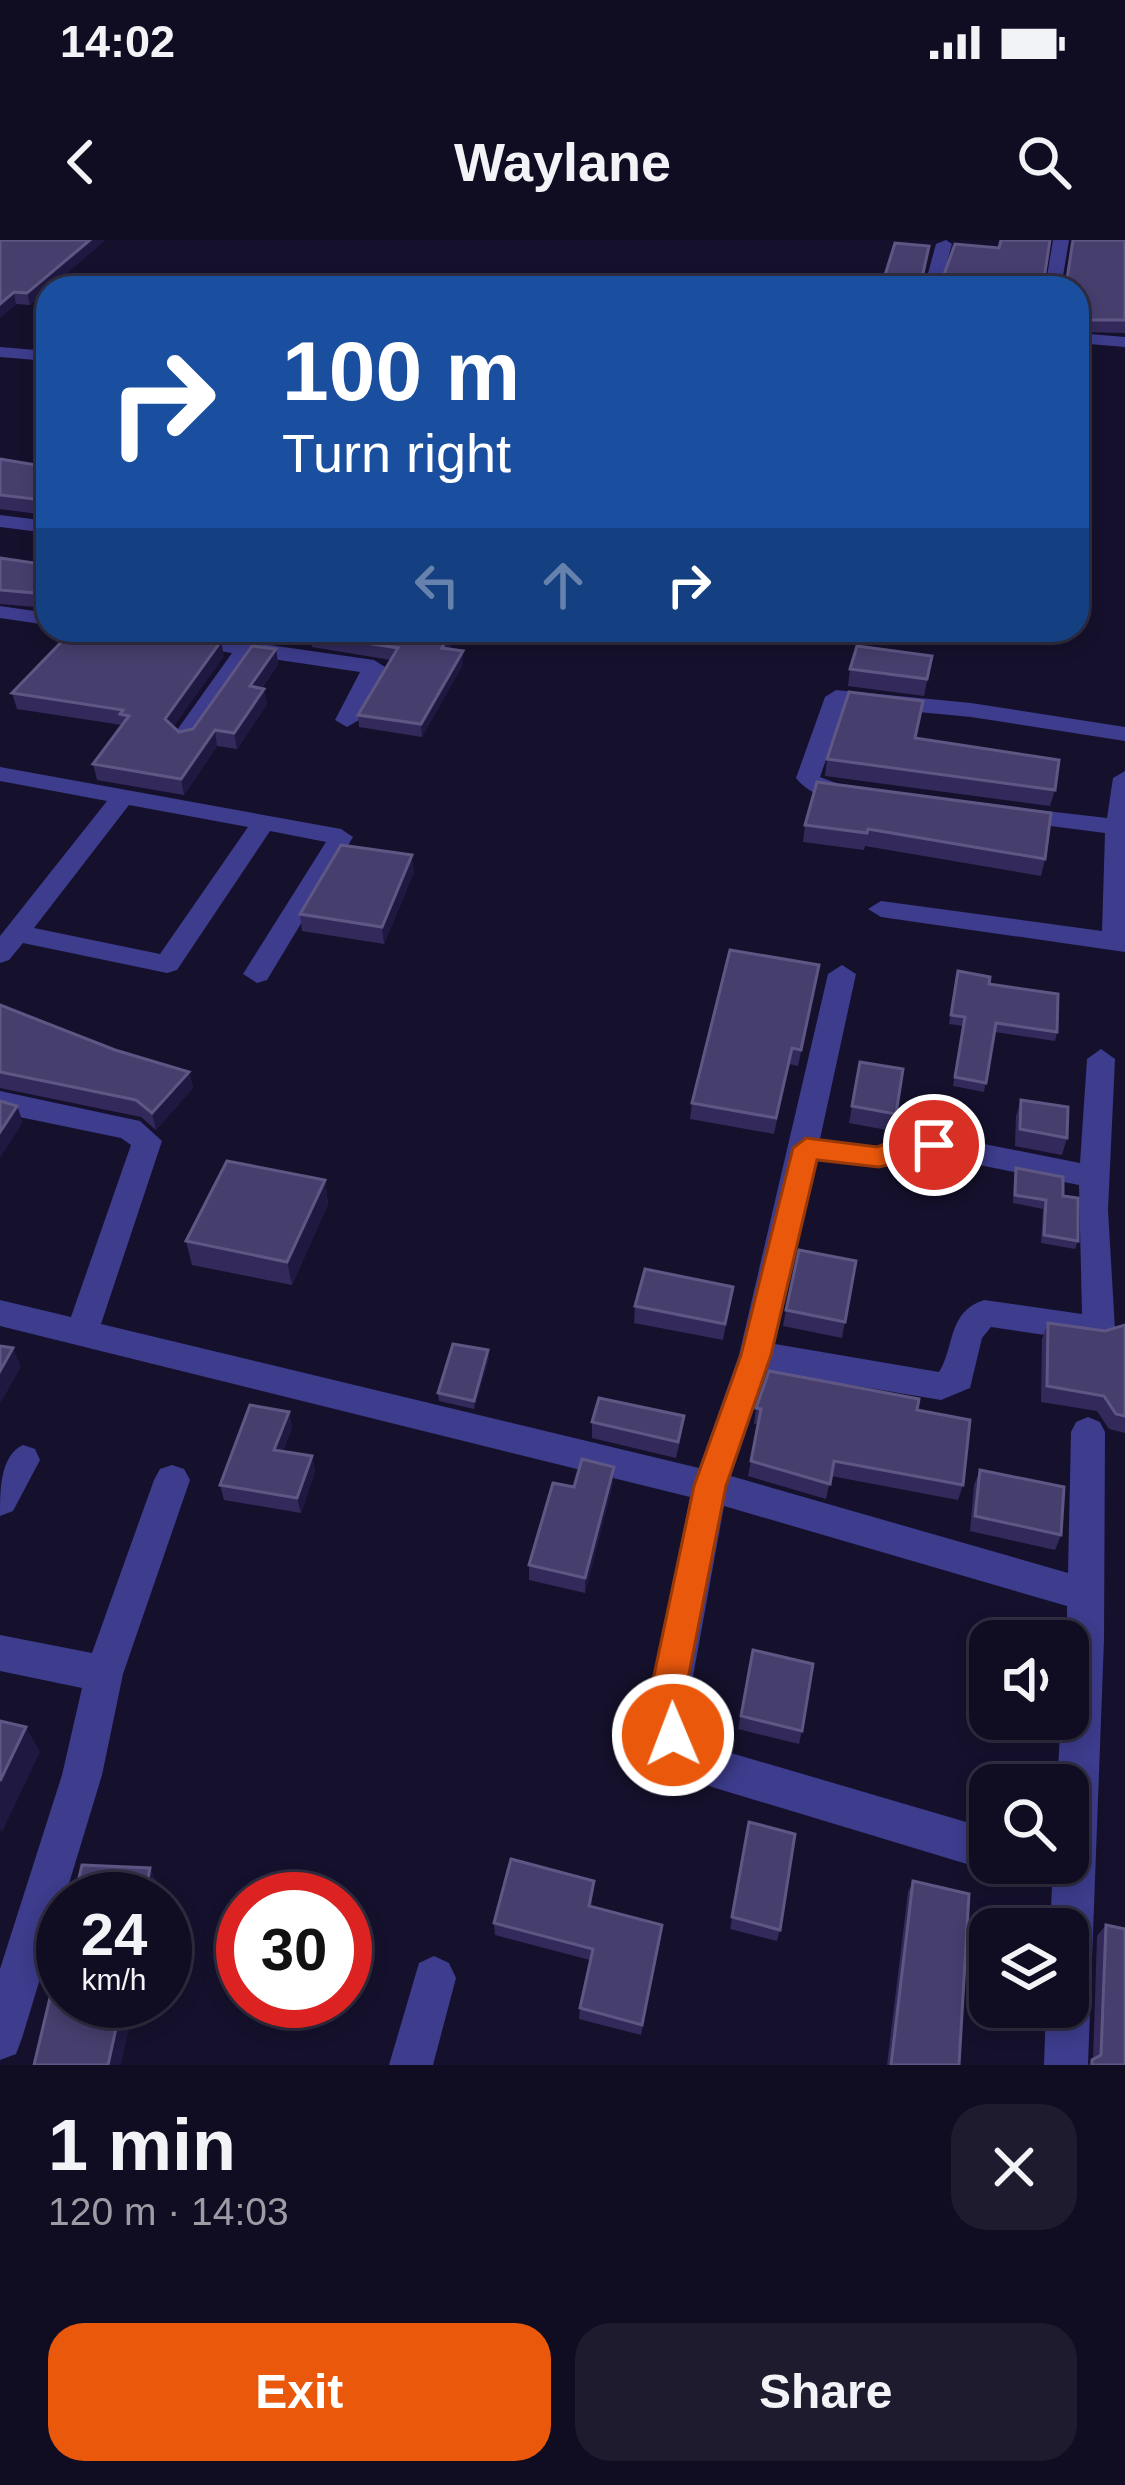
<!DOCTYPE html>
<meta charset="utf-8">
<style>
:root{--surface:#100d22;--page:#1e1b2f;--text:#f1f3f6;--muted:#9c9ca5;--line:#302d40;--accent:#ea580c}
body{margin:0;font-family:Helvetica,sans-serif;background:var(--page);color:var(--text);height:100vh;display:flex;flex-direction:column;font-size:45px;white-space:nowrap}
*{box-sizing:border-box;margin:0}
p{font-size:39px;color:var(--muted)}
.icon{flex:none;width:66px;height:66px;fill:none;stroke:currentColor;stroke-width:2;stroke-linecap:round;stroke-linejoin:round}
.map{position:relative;height:1825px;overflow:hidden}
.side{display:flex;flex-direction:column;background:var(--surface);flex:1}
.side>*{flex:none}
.top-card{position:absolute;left:36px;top:36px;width:1053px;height:366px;border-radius:36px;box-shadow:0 6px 18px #0003,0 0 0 3px var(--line);background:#1a4fa0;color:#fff;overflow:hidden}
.tools{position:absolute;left:969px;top:1380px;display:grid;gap:24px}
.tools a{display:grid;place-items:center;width:120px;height:120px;border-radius:24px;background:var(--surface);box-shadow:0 6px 18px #0003,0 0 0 3px var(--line);font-size:60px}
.speed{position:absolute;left:36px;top:1632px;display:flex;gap:24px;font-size:60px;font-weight:700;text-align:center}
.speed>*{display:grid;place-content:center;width:156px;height:156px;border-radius:50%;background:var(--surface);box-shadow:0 6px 18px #0003,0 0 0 3px var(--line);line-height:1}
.speed small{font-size:30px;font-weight:400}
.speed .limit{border:18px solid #d22;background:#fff;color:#111}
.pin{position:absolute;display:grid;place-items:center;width:102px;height:102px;color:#fff;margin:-51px;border:6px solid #fff;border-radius:50%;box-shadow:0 3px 12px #0007}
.me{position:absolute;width:132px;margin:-66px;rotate:359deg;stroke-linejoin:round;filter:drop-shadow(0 0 9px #0008)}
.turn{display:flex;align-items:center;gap:42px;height:252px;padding:0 48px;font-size:54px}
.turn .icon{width:156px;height:156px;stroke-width:2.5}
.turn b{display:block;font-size:84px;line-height:102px}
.lanes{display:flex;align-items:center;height:114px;padding:0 48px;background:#0003;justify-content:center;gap:60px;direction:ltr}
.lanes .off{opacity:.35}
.round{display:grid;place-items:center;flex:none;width:126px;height:126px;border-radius:36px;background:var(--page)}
.headline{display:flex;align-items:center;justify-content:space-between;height:204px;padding:0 48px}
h1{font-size:72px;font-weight:600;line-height:90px}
.cta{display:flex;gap:24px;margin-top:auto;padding:24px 48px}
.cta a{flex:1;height:138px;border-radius:36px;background:var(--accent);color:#fff;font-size:48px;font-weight:600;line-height:138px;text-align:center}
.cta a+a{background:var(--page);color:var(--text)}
.status{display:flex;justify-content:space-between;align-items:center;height:84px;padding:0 60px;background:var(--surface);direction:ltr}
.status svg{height:33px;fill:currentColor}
header{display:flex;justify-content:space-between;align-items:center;height:156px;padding:0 48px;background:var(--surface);font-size:54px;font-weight:600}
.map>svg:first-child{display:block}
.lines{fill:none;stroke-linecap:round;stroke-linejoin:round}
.street{fill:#3d3c8d;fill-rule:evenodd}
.wall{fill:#332a5b}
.shaded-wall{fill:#1f1841}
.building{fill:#463e6d;stroke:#5e5784;stroke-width:3}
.route{fill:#ea580c;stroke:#983908;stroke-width:3}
</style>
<div class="status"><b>14:02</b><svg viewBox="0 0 49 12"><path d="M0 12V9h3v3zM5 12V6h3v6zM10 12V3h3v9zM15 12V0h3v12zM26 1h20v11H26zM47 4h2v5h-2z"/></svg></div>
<header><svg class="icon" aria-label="back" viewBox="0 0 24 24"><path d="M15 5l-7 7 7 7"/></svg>Waylane<svg class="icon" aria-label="search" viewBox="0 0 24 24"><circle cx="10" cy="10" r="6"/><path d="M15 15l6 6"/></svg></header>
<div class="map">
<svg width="1125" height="1825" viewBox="0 0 1125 1825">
<rect width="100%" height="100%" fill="#15112d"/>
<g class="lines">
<g class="street">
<path d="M 946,0 L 952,4 L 940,48 L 924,48 L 936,4 Z"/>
<path d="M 1053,0 L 1069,0 L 1061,48 L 1045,48 Z"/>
<path d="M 1077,93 L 1125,97 L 1125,107 L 1077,103 Z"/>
<path d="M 0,107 L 48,111 L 48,121 L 0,117 Z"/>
<path d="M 0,275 L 48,281 L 48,293 L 0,287 Z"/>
<path d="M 0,366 L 48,373 L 48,385 L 0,378 Z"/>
<path d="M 108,390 L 164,390 L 374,420 L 385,427 L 359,480 L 347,487 L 335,480 L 360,432 L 252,416 L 192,502 L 184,504 L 172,497 L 232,413 L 119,396 Z"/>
<path d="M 836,450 L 971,463 L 1125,487 L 1125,501 L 971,477 L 845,465 L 820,537 L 863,553 C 843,568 811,557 796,538 L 825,457 Z"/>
<path d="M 0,527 L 341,589 L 353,597 L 267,740 L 257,743 L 243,734 L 326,602 L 270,591 L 177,730 L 167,733 L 23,703 L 9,720 L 0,723 L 0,696 L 107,561 L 0,541 ZM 129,565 L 248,587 L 160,714 L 34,688 Z"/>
<path d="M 1125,531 L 1125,712 L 881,677 L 868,669 L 881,661 L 1102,691 L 1105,593 L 1012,581 L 1000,574 L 1012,567 L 1107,578 L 1113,538 Z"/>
<path d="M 842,725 L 856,734 L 820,899 L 877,906 L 907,895 L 934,894 L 1080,923 L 1087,819 L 1101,809 L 1115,819 L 1108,970 L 1115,1090 L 1111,1099 L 1099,1103 L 991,1087 L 982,1098 L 970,1148 L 941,1160 L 767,1131 L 731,1236 L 1068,1333 L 1071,1192 L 1076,1182 L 1088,1177 L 1100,1182 L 1105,1192 L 1104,1400 L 1088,1825 L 1044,1825 L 1046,1767 L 1068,1767 L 1068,1689 L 1050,1689 L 1052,1647 L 1022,1638 L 1016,1623 L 1068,1623 L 1068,1545 L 1057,1545 L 1061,1479 L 1068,1479 L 1067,1366 L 724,1266 L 686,1475 L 701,1498 L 721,1510 L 990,1589 L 990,1623 L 1005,1623 L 990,1631 L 712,1547 L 673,1526 L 646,1478 L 690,1257 L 0,1086 L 0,1060 L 71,1077 L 131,905 L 121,898 L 0,873 L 0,851 L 140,881 L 162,901 L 101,1084 L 699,1228 L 739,1115 L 828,734 ZM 934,916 L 1079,945 L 1082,1074 L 984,1060 C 947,1072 955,1107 939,1132 L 775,1104 L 815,920 L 879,928 L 910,917 Z"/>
<path d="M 23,1205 L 35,1209 L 40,1220 L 13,1271 L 0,1276 C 0,1249 0,1216 23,1205 Z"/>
<path d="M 172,1225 L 184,1229 L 190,1240 L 123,1434 L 102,1535 L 22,1798 L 16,1814 L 0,1820 L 0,1729 L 62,1535 L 82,1448 L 0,1431 L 0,1395 L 92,1413 L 154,1240 L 160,1229 Z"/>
<path d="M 434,1716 L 449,1723 L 456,1738 L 433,1825 L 389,1825 L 419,1723 Z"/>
</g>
</g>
<g class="wall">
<path d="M 0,0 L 105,0 L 30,65 L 16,64 L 0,78 Z"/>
<path d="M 1125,0 L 1125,93 L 1077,92 L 1077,48 L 881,48 L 923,38 L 942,40 L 1066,39 Z"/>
<path d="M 0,219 L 48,227 L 46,275 L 0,269 Z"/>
<path d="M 0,318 L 48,325 L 48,368 L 0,364 Z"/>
<path d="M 196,390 L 301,390 L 292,404 Z"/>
<path d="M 452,390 L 453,402 L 449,409 L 463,424 L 422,497 L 359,487 L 358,475 L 391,420 L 312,407 L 311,394 Z"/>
<path d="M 276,409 L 278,424 L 262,448 L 267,464 L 237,509 L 217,506 L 184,555 L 97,540 L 93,524 L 122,485 L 17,469 L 12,453 L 224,416 L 173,487 L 179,492 L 193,489 Z"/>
<path d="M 932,416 L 924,456 L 848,446 L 850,429 Z"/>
<path d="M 916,498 L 1055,550 L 1050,566 L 825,536 L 827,519 Z"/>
<path d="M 817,542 L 1045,619 L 1041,636 L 865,606 L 864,610 L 803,602 L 805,585 Z"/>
<path d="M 414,632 L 384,704 L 302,691 L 300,674 Z"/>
<path d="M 819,725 L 798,826 L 789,824 L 774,894 L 690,879 L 692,863 Z"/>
<path d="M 958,731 L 989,744 L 1057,792 L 1055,801 L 995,792 L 984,852 L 953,846 L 963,786 L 949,784 Z"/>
<path d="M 0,765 L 115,810 L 189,832 L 193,848 L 156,890 L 141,877 L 0,848 Z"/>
<path d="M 860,822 L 896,874 L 892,891 L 849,883 Z"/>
<path d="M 1021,860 L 1067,898 L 1062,915 L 1015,906 L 1016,876 Z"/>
<path d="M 1016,928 L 1063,956 L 1078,1001 L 1075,1009 L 1041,1003 L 1043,969 L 1013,963 L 1014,937 Z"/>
<path d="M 325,940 L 328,964 L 292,1045 L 192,1025 L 186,1001 Z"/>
<path d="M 856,1021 L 842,1098 L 783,1086 L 786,1070 Z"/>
<path d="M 733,1047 L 723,1100 L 634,1083 L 635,1066 Z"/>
<path d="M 1048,1083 L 1105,1091 L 1125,1085 L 1125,1193 L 1109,1189 L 1097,1171 L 1041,1162 L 1042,1099 Z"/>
<path d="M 489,1118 L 474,1169 L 439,1161 L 438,1153 Z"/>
<path d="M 756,1168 L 917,1170 L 963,1245 L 958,1260 L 831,1236 L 826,1259 L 748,1236 L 758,1184 L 754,1184 Z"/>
<path d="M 289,1172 L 292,1188 L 283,1211 L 312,1216 L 315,1231 L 301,1273 L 224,1260 L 220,1245 Z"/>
<path d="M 592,1182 L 682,1192 L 676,1218 L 592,1198 Z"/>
<path d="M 980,1230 L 1061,1295 L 1055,1310 L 970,1291 L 974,1245 Z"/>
<path d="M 613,1243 L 585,1353 L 529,1340 L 529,1325 L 574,1247 Z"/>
<path d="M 753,1410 L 802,1491 L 799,1504 L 738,1489 Z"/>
<path d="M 749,1582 L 780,1690 L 777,1701 L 730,1689 Z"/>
<path d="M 594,1641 L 591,1667 L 661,1697 L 641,1795 L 579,1779 L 580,1768 L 590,1720 L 495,1695 L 494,1683 Z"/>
<path d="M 913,1641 L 959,1825 L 887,1825 L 908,1652 Z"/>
<path d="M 1106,1685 L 1125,1825 L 1088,1825 L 1093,1820 L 1097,1696 Z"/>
</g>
<g class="shaded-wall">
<path d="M 90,0 L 105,0 L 30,65 L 27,53 Z"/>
<path d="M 14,52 L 16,64 L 0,78 L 0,64 Z"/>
<path d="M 48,255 L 48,273 L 46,275 L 43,260 Z"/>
<path d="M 290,390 L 301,390 L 292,404 Z"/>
<path d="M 452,390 L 453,402 L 442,421 L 442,408 Z"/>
<path d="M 221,401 L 224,416 L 168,494 L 165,479 Z"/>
<path d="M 276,409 L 278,424 L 252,462 L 250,446 Z"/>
<path d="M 463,411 L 463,424 L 422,497 L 421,484 Z"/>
<path d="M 264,449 L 267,464 L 237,509 L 234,493 Z"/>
<path d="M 215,490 L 217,506 L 184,555 L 181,539 Z"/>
<path d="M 412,615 L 414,632 L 384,704 L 382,687 Z"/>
<path d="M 189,832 L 193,848 L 156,890 L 152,873 Z"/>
<path d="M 17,866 L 23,882 L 0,918 L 0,892 Z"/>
<path d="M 325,940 L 328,964 L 292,1045 L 287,1022 Z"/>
<path d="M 13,1108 L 21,1127 L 0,1164 L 0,1131 Z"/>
<path d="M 488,1110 L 489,1118 L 474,1169 L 474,1161 Z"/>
<path d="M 289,1172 L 292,1188 L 278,1225 L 274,1210 Z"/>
<path d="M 312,1216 L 315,1231 L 301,1273 L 297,1258 Z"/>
<path d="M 614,1227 L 613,1243 L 585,1353 L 585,1338 Z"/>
<path d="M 26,1487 L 40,1512 L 2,1592 L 0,1589 L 0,1541 Z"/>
<path d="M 150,1628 L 159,1646 L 156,1659 L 144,1659 Z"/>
<path d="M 122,1761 L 135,1761 L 121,1825 L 108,1825 Z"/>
</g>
<g class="building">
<path d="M 0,0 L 90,0 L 27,53 L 14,52 L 0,64 Z"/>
<path d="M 1001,0 L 1050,0 L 1044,39 L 1067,39 L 1073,0 L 1125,0 L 1125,80 L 1077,80 L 1077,48 L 881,48 L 895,3 L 929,6 L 922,38 L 942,40 L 955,4 L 999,8 Z"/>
<path d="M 0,219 L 48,227 L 48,255 L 43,260 L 0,255 Z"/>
<path d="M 0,318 L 48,325 L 48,354 L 0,350 Z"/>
<path d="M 73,390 L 147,390 L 221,401 L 165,479 L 179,492 L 193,489 L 252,406 L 276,409 L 250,446 L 264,449 L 234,493 L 215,490 L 181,539 L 93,524 L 129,476 L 120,474 L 123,470 L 12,453 Z"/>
<path d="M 313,390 L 452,390 L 442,408 L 463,411 L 421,484 L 358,475 L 398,408 L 311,394 Z"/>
<path d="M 857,406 L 932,416 L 927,439 L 850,429 Z"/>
<path d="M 849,452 L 923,461 L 915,498 L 1059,520 L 1055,550 L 827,519 Z"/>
<path d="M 817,542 L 1051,573 L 1045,619 L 868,589 L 867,593 L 805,585 Z"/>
<path d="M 341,605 L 412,615 L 382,687 L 300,674 Z"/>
<path d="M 730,710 L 819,725 L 801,810 L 792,808 L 776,878 L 692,863 Z"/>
<path d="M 958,731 L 990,737 L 989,744 L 1058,754 L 1057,792 L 996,783 L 986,843 L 955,837 L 965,777 L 951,775 Z"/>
<path d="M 0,765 L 115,810 L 189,832 L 152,873 L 136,860 L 0,832 Z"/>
<path d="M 860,822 L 903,829 L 896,874 L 852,866 Z"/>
<path d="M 1021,860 L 1068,867 L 1067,898 L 1020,889 Z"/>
<path d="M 0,861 L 17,866 L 0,892 Z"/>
<path d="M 227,921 L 325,940 L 287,1022 L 186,1001 Z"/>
<path d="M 1016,928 L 1063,937 L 1063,956 L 1078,958 L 1078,1001 L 1044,995 L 1046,960 L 1015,955 Z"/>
<path d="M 799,1010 L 856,1021 L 845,1082 L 786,1070 Z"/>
<path d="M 645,1029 L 733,1047 L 725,1084 L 635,1066 Z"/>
<path d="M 1048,1083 L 1105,1091 L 1125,1085 L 1125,1176 L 1116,1174 L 1104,1156 L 1047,1146 Z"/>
<path d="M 453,1104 L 488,1110 L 474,1161 L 438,1153 Z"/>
<path d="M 0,1106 L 13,1108 L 0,1131 Z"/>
<path d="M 769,1131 L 919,1159 L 917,1170 L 970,1180 L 963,1245 L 834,1221 L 830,1244 L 751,1221 L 761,1169 L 756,1168 Z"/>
<path d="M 599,1158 L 684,1176 L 678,1202 L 592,1182 Z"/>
<path d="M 250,1165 L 289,1172 L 274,1210 L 312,1216 L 297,1258 L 220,1245 Z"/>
<path d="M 582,1219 L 614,1227 L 585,1338 L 529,1325 L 553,1243 L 574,1247 Z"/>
<path d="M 980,1230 L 1064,1247 L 1061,1295 L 975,1276 Z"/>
<path d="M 753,1410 L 813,1424 L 802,1491 L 741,1476 Z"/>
<path d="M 0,1481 L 26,1487 L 0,1541 Z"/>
<path d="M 749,1582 L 795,1594 L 780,1690 L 732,1677 Z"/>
<path d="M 511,1619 L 594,1641 L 589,1666 L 662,1685 L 642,1785 L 580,1768 L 593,1709 L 494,1683 Z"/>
<path d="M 82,1625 L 150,1628 L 144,1659 L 74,1659 Z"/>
<path d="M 913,1641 L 969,1654 L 959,1825 L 891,1825 Z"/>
<path d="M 1106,1685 L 1125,1689 L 1125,1825 L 1092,1825 L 1092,1820 L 1101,1815 Z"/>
<path d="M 63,1703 L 63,1761 L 122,1761 L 108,1825 L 34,1825 Z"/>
</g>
<path class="route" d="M 934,895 L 948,905 L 944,912 L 879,927 L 817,920 L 771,1115 L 726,1246 L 683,1464 L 691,1495 L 685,1507 L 673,1512 L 660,1507 L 648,1464 L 694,1246 L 741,1115 L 793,908 L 806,898 L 877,907 L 907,896 Z"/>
</svg>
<div class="tools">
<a><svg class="icon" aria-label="sound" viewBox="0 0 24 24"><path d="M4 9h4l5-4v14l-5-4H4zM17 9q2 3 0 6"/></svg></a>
<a><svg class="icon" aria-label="search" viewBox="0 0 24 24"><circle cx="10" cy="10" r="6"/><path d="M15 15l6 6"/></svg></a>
<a><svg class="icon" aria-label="layers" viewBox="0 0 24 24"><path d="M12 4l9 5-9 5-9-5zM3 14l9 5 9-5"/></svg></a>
</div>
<div class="speed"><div>24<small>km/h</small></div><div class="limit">30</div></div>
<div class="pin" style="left:934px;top:905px;background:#d93025"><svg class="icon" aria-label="arrive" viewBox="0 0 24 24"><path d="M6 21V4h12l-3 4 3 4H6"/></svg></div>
<svg class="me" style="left:673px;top:1495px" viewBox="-20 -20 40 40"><circle r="17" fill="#ea580c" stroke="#fff" stroke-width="3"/><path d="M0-11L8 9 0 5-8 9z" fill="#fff"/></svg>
<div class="top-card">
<div class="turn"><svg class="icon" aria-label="right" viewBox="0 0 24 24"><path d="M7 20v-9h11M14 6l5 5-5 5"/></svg><div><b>100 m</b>Turn right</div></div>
<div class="lanes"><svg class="icon off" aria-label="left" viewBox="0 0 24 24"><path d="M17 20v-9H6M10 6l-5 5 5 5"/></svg><svg class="icon off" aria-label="ahead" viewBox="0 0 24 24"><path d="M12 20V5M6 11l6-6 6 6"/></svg><svg class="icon" aria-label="right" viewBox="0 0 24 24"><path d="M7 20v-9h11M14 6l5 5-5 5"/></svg></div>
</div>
</div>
<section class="side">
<div class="headline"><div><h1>1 min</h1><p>120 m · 14:03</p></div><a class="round"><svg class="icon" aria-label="close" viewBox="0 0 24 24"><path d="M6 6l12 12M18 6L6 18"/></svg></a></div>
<div class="cta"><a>Exit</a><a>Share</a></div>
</section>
